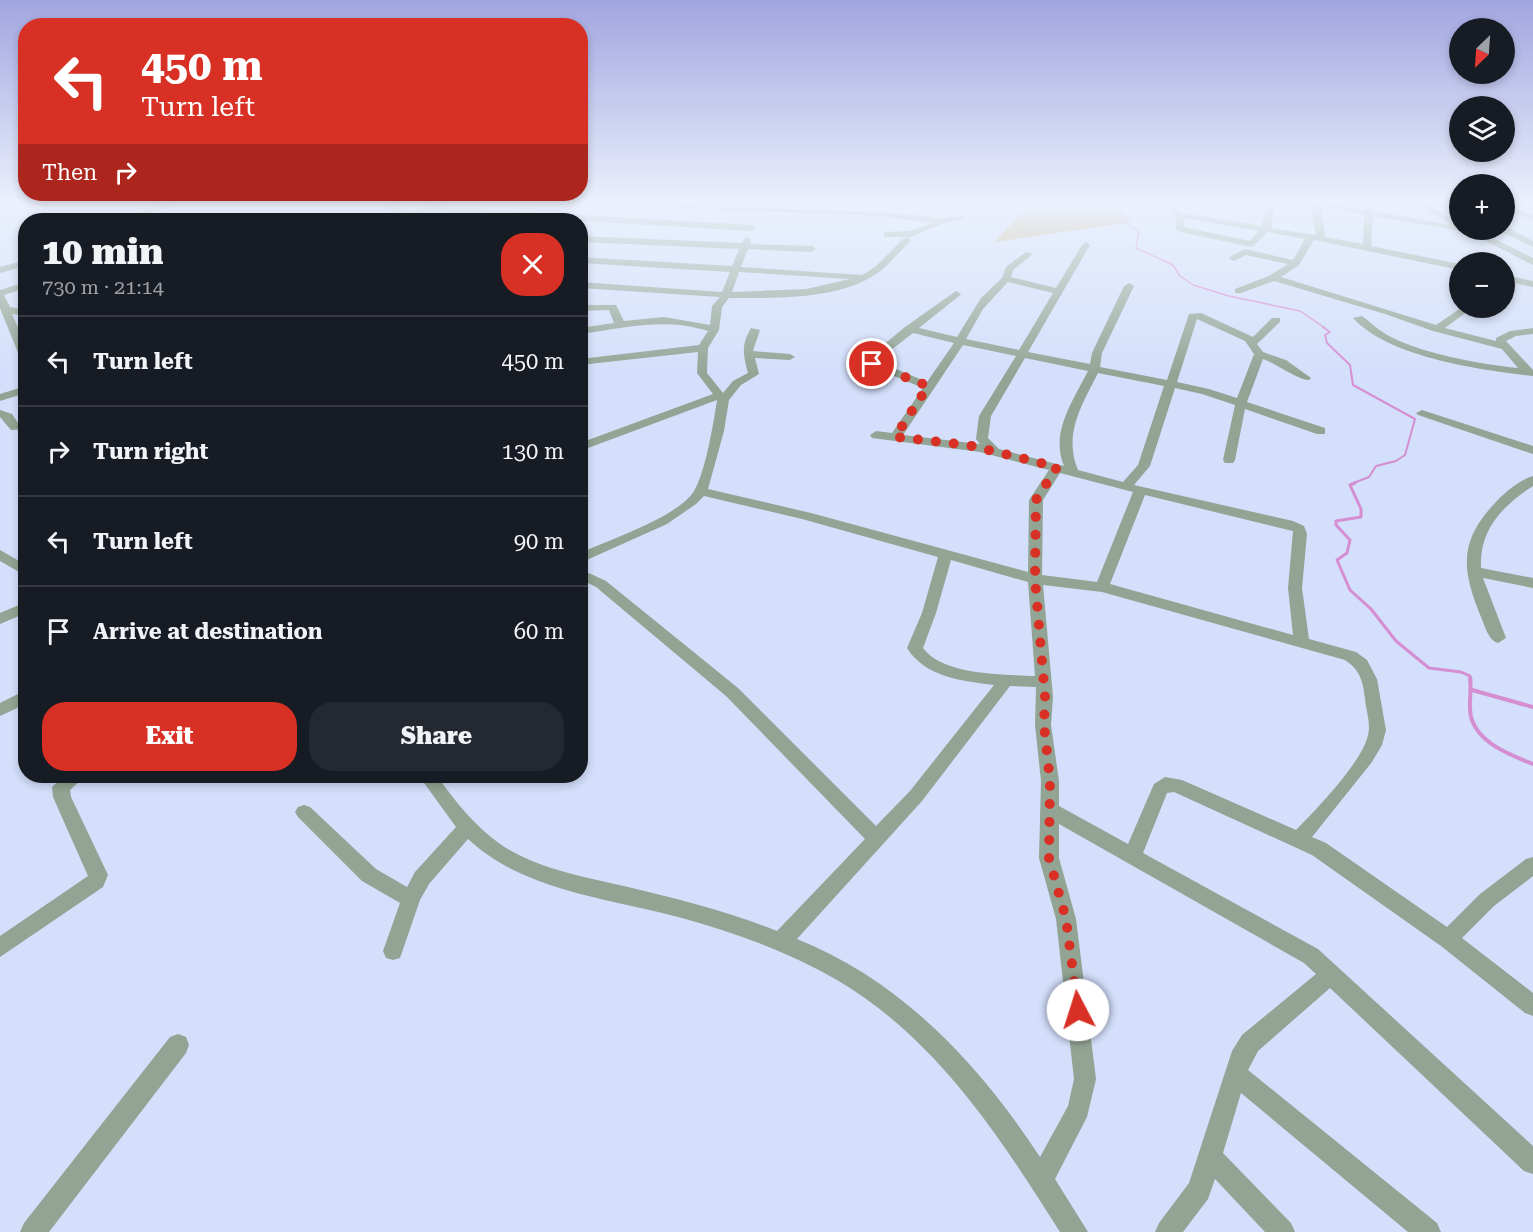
<!DOCTYPE html>
<meta charset="utf-8">
<style>
:root{--surface:#171b24;--page:#242831;--text:#f1f3f6;--muted:#9ea1a6;--line:#363941;--accent:#d93025}
body{margin:0;font-family:"Roboto Serif",serif;background:var(--page);color:var(--text);height:100vh;display:flex;flex-direction:column;font-size:22px;white-space:nowrap}
*{box-sizing:border-box;margin:0}
p{font-size:20px;color:var(--muted)}
.icon{flex:none;width:33px;height:33px;fill:none;stroke:currentColor;stroke-width:2;stroke-linecap:round;stroke-linejoin:round}
.map{position:relative;flex:1;overflow:hidden}
.sheet{position:absolute;left:18px;top:213px;width:570px;height:570px;display:flex;flex-direction:column;background:var(--surface);border-radius:24px;box-shadow:0 3px 9px #0003}
.sheet>*{flex:none}
.guide{position:absolute;left:18px;top:18px;width:570px;height:183px;border-radius:24px;box-shadow:0 3px 9px #0003;background:#d93025;color:#fff;overflow:hidden}
.needle{width:39px;rotate:205deg}
.buttons{position:absolute;left:1449px;top:18px;display:grid;gap:12px}
.buttons a{display:grid;place-items:center;width:66px;height:66px;border-radius:50%;background:var(--surface);box-shadow:0 3px 9px #0003;font-size:30px}
.pin{position:absolute;display:grid;place-items:center;width:51px;height:51px;color:#fff;margin:-26px;border:3px solid #fff;border-radius:50%;box-shadow:0 2px 6px #0007}
.me{position:absolute;width:66px;margin:-33px;rotate:355deg;stroke-linejoin:round;filter:drop-shadow(0 0 4px #0008)}
.turn{display:flex;align-items:center;gap:21px;height:126px;padding:0 24px;font-size:27px}
.turn .icon{width:78px;height:78px;stroke-width:2.5}
.turn b{display:block;font-size:42px;line-height:51px}
.then{display:flex;align-items:center;height:57px;padding:0 24px;background:#0003;gap:12px;font-size:22px}
.round{display:grid;place-items:center;flex:none;width:63px;height:63px;border-radius:24px;background:var(--page)}
.summary{display:flex;align-items:center;justify-content:space-between;height:102px;padding:0 24px}
h1{font-size:36px;font-weight:800;line-height:45px}
.button{display:flex;gap:12px;margin-top:auto;padding:12px 24px}
.button a{flex:1;height:69px;border-radius:24px;background:var(--accent);color:#fff;font-size:24px;font-weight:800;line-height:69px;text-align:center}
.button a+a{background:var(--page);color:var(--text)}
ul{padding:0;list-style:none}
li{display:flex;align-items:center;gap:18px;height:90px;padding:0 24px;border-top:2px solid var(--line)}
li div{flex:1}
li b{display:block;font-size:22px}
li em{font-style:normal}
.map>svg:first-child{display:block}
.green{fill:#c8af71}
.lines{fill:none;stroke-linecap:round;stroke-linejoin:round}
.stream-far3{stroke:#d68ed2;stroke-width:1.5}
.stream-far2{stroke:#d68ed2;stroke-width:2}
.stream-far1{stroke:#d68ed2;stroke-width:3}
.stream{stroke:#d68ed2;stroke-width:4}
.minor{fill:#92a494;fill-rule:evenodd}
.route{stroke:#d93025;stroke-width:10;stroke-dasharray:0 18}
</style>
<div class="map">
<svg width="1533" height="1232" viewBox="0 0 1533 1232">
<rect width="100%" height="100%" fill="#d3dffb"/>
<path class="green" d="M 1032,203 L 1107,203 L 1133,222 L 994,242 Z"/>
<g class="lines">
<path class="stream-far3" d="M 1126,203 L 1120,212 L 1121,220 L 1139,232 L 1136,248 L 1173,265 L 1180,276 L 1193,285 L 1229,296 L 1300,311 L 1325,328"/>
<path class="stream-far2" d="M 1323,327 L 1330,332 L 1325,335 L 1327,343 L 1350,365 L 1353,385 L 1415,419 L 1405,455 L 1396,461 L 1376,466 L 1369,477 L 1351,484"/>
<path class="stream-far1" d="M 1355,483 L 1350,485 L 1361,509 L 1361,517 L 1336,521 L 1336,525 L 1350,540 L 1347,553 L 1337,560 L 1350,590 L 1371,609 L 1396,641 L 1429,668 L 1461,672 L 1470,676 L 1471,680"/>
<g class="stream">
<path d="M 1470,679 C 1472,691 1468,704 1471,717 C 1478,743 1510,755 1533,764"/>
<path d="M 1472,690 L 1533,707"/>
</g>
<g class="minor">
<path d="M 168,203 L 182,203 L 128,220 L 124,217 Z"/>
<path d="M 376,203 L 388,203 L 409,212 L 437,205 L 441,207 L 752,225 L 756,228 L 752,231 L 430,212 L 399,220 L 387,220 L 400,215 Z"/>
<path d="M 626,203 L 879,212 L 941,218 L 961,216 L 965,219 L 944,223 L 910,237 L 887,237 L 884,236 L 884,232 L 909,231 L 933,223 L 879,216 L 692,209 Z"/>
<path d="M 1159,203 L 1169,203 L 1182,213 L 1262,226 L 1267,203 L 1275,203 L 1271,228 L 1316,235 L 1310,203 L 1329,203 L 1365,210 L 1366,203 L 1372,203 L 1373,211 L 1451,225 L 1417,203 L 1427,203 L 1460,223 L 1460,230 L 1504,230 L 1504,227 L 1507,227 L 1533,241 L 1533,247 L 1506,234 L 1485,234 L 1533,258 L 1533,265 L 1478,237 L 1461,231 L 1373,216 L 1371,246 L 1460,264 L 1460,270 L 1314,240 L 1299,265 L 1281,277 L 1436,325 L 1461,308 L 1472,308 L 1445,328 L 1496,341 L 1496,338 L 1510,331 L 1533,328 L 1533,334 L 1516,336 L 1506,341 L 1533,370 L 1533,376 C 1481,370 1390,358 1353,318 L 1362,316 C 1369,321 1376,328 1384,333 C 1416,353 1480,364 1518,368 L 1502,349 L 1433,331 L 1385,314 L 1274,281 L 1241,293 L 1235,293 L 1235,289 L 1269,276 L 1288,264 L 1246,255 L 1234,261 L 1229,258 L 1231,256 L 1245,249 L 1293,260 L 1305,239 L 1268,232 L 1252,247 L 1180,232 L 1176,229 L 1176,216 ZM 1321,207 L 1364,214 L 1363,244 L 1325,237 ZM 1184,218 L 1259,231 L 1250,241 L 1184,227 Z"/>
<path d="M 1504,203 L 1533,215 L 1533,221 L 1504,207 Z"/>
<path d="M 580,236 L 741,243 L 747,237 L 751,240 L 750,244 L 812,246 L 816,249 L 812,252 L 748,249 L 741,267 L 862,275 L 875,267 L 904,238 L 910,238 L 910,242 C 898,252 889,266 876,274 C 839,300 773,298 729,298 L 722,307 L 719,330 L 708,348 L 707,373 L 723,393 L 733,381 L 748,373 C 743,354 741,345 751,328 L 760,330 L 753,351 L 790,354 L 795,357 L 790,360 L 755,358 L 759,374 L 741,385 L 729,400 L 724,431 L 708,489 L 811,513 L 1028,572 L 1029,500 L 1049,470 L 980,452 L 872,438 L 870,435 L 876,431 L 892,433 L 923,388 L 865,364 L 865,360 L 905,327 L 956,291 L 961,294 L 959,296 L 919,328 L 957,337 L 981,298 L 1002,278 L 1006,267 L 1026,252 L 1033,254 L 1013,270 L 1011,277 L 1056,288 L 1082,245 L 1086,242 L 1090,245 L 1028,352 L 1090,364 L 1092,353 L 1124,286 L 1129,283 L 1134,286 L 1102,353 L 1100,367 L 1167,380 L 1189,314 L 1201,313 L 1253,337 L 1272,318 L 1280,318 L 1280,322 L 1257,344 L 1263,352 L 1286,360 L 1311,378 L 1309,380 C 1300,381 1275,363 1263,359 L 1247,402 L 1325,428 L 1325,434 L 1317,434 L 1245,409 L 1235,460 L 1233,463 L 1225,463 L 1223,460 L 1235,405 L 1202,394 L 1175,388 L 1150,466 L 1134,485 L 1293,521 L 1304,526 L 1307,534 L 1302,588 L 1309,639 L 1356,652 L 1367,660 L 1377,679 L 1386,730 L 1382,745 L 1372,762 L 1312,837 L 1326,843 L 1447,927 L 1480,894 L 1526,859 L 1533,857 L 1533,876 L 1494,906 L 1462,938 L 1533,993 L 1533,1016 L 1525,1013 L 1441,946 L 1312,855 L 1174,792 L 1167,793 L 1143,853 L 1318,949 L 1533,1146 L 1533,1174 L 1524,1171 L 1330,988 L 1258,1051 L 1248,1070 L 1437,1223 L 1441,1232 L 1408,1232 L 1241,1093 L 1223,1153 L 1291,1223 L 1295,1232 L 1265,1232 L 1215,1179 L 1208,1199 L 1183,1232 L 1155,1232 L 1159,1223 L 1189,1183 L 1232,1051 L 1242,1035 L 1316,974 L 1304,963 L 1059,824 L 1059,858 L 1076,919 L 1096,1079 L 1087,1117 L 1055,1179 L 1088,1232 L 1060,1232 C 1000,1137 937,1039 837,980 C 789,952 736,933 682,918 C 610,898 525,892 468,839 L 429,884 L 420,900 L 400,958 L 393,960 L 386,958 L 383,951 L 400,903 L 362,881 L 298,817 L 295,812 L 298,807 L 304,805 L 310,807 L 376,869 L 407,887 L 415,872 L 456,827 L 419,776 L 437,776 C 455,801 476,828 503,846 C 541,870 585,877 628,887 C 679,899 729,912 777,931 L 865,839 L 726,696 L 596,587 L 580,579 L 580,569 L 606,581 L 738,688 L 876,826 L 910,791 L 994,685 C 962,681 925,677 907,648 L 922,613 L 938,557 L 802,519 L 704,496 L 696,504 L 667,524 L 580,563 L 580,553 C 609,540 678,517 694,491 C 705,474 714,421 717,400 L 580,451 L 580,443 L 713,394 L 697,373 L 698,352 L 580,365 L 580,359 L 699,345 L 708,331 C 665,317 624,328 580,334 L 580,328 L 614,323 L 609,310 L 580,311 L 580,305 L 616,305 L 624,321 L 664,317 L 710,325 L 712,306 L 720,297 L 580,288 L 580,282 L 722,292 L 730,272 L 580,263 L 580,257 L 732,266 L 739,249 L 580,242 ZM 739,272 L 850,279 L 806,289 L 732,292 ZM 1008,282 L 1053,293 L 1019,350 L 966,339 L 983,309 ZM 1197,319 L 1245,341 L 1254,354 L 1237,398 L 1209,389 L 1177,382 ZM 913,333 L 954,343 L 927,382 L 877,361 ZM 963,345 L 1016,356 L 979,416 L 976,439 L 980,444 L 903,435 ZM 1025,358 L 1088,371 C 1073,401 1050,432 1064,466 L 999,449 L 988,438 L 991,416 ZM 1098,373 L 1164,386 L 1138,465 L 1123,482 L 1078,470 C 1063,434 1082,405 1098,373 ZM 1060,473 L 1133,492 L 1097,582 L 1042,575 L 1043,500 ZM 1145,495 L 1293,531 L 1288,588 L 1293,635 L 1110,584 ZM 951,560 L 1028,582 L 1035,676 C 1003,674 944,676 923,648 L 936,613 ZM 1043,585 L 1102,592 L 1345,660 C 1360,670 1363,681 1365,699 C 1366,710 1371,724 1368,735 C 1363,761 1315,811 1296,830 L 1182,780 L 1165,777 L 1154,784 L 1128,844 L 1059,806 L 1059,781 L 1051,725 L 1053,697 ZM 1010,686 L 1036,687 L 1035,725 L 1041,781 L 1039,858 L 1056,919 L 1074,1079 L 1068,1106 L 1040,1157 C 979,1064 902,981 797,939 L 922,801 Z"/>
<path d="M 26,260 L 26,266 L 0,273 L 0,267 Z"/>
<path d="M 1504,275 L 1533,281 L 1533,287 L 1504,281 Z"/>
<path d="M 26,282 L 26,288 L 4,295 L 10,307 L 26,310 L 26,316 L 12,314 L 26,346 L 26,363 L 21,360 L 0,308 L 0,290 Z"/>
<path d="M 26,386 L 26,393 L 0,401 L 0,394 Z"/>
<path d="M 0,410 L 12,414 L 18,423 L 26,422 L 26,429 L 11,430 L 0,417 Z"/>
<path d="M 1422,410 L 1533,446 L 1533,454 L 1418,415 L 1416,413 Z"/>
<path d="M 1533,476 L 1533,486 C 1502,506 1479,530 1481,568 L 1533,578 L 1533,588 L 1483,578 L 1506,638 L 1498,643 C 1488,640 1485,626 1481,617 C 1462,570 1458,542 1495,503 C 1504,493 1519,480 1533,476 Z"/>
<path d="M 0,550 L 26,565 L 26,576 L 0,561 Z"/>
<path d="M 26,602 L 26,613 L 0,624 L 0,613 Z"/>
<path d="M 26,690 L 26,704 L 0,716 L 0,703 Z"/>
<path d="M 64,776 L 85,776 L 70,790 L 71,797 L 108,875 L 103,887 L 0,957 L 0,936 L 88,876 L 53,797 L 52,787 Z"/>
<path d="M 178,1034 L 186,1037 L 189,1045 L 186,1053 L 49,1232 L 20,1232 L 24,1223 L 170,1037 Z"/>
</g>
</g>
<linearGradient id="sky" x2="0" y2="1"><stop stop-color="#a1a5df"/><stop offset="0.54" stop-color="#ebf1fd"/><stop offset="1" stop-color="#ebf1fd" stop-opacity="0"/></linearGradient>
<rect width="1533" height="376" fill="url(#sky)"/>
<g class="lines">
<path class="route" d="M 872,364 L 928,386 L 895,437 L 968,445 L 1057,467 L 1036,500 L 1035,579 L 1045,697 L 1044,725 L 1050,781 L 1049,858 L 1066,919 L 1078,1010"/>
</g>
</svg>
<div class="buttons">
<a><svg class="needle" viewBox="-14 -14 28 28"><path d="M0-13l5 13h-10z" fill="#e53935"/><path d="M0 13l5-13h-10z" fill="#9ea1a6"/></svg></a>
<a><svg class="icon" aria-label="layers" viewBox="0 0 24 24"><path d="M12 4l9 5-9 5-9-5zM3 14l9 5 9-5"/></svg></a>
<a>+</a>
<a>−</a>
</div>
<div class="pin" style="left:872px;top:364px;background:#d93025"><svg class="icon" aria-label="arrive" viewBox="0 0 24 24"><path d="M6 21V4h12l-3 4 3 4H6"/></svg></div>
<svg class="me" style="left:1078px;top:1010px" viewBox="-20 -20 40 40"><circle r="19" fill="#fff"/><path d="M0-13L10 11 0 6-10 11z" fill="#d93025"/></svg>
<div class="guide">
<div class="turn"><svg class="icon" aria-label="left" viewBox="0 0 24 24"><path d="M17 20v-9H6M10 6l-5 5 5 5"/></svg><div><b>450 m</b>Turn left</div></div>
<div class="then">Then<svg class="icon" aria-label="right" viewBox="0 0 24 24"><path d="M7 20v-9h11M14 6l5 5-5 5"/></svg></div>
</div>
<section class="sheet">
<div class="summary"><div><h1>10 min</h1><p>730 m · 21:14</p></div><a class="round" style="background:#d93025;color:#fff"><svg class="icon" aria-label="close" viewBox="0 0 24 24"><path d="M6 6l12 12M18 6L6 18"/></svg></a></div>
<ul>
<li><svg class="icon" aria-label="left" viewBox="0 0 24 24"><path d="M17 20v-9H6M10 6l-5 5 5 5"/></svg><div><b>Turn left</b></div><em>450 m</em></li>
<li><svg class="icon" aria-label="right" viewBox="0 0 24 24"><path d="M7 20v-9h11M14 6l5 5-5 5"/></svg><div><b>Turn right</b></div><em>130 m</em></li>
<li><svg class="icon" aria-label="left" viewBox="0 0 24 24"><path d="M17 20v-9H6M10 6l-5 5 5 5"/></svg><div><b>Turn left</b></div><em>90 m</em></li>
<li><svg class="icon" aria-label="arrive" viewBox="0 0 24 24"><path d="M6 21V4h12l-3 4 3 4H6"/></svg><div><b>Arrive at destination</b></div><em>60 m</em></li>
</ul>
<div class="button"><a>Exit</a><a>Share</a></div>
</section>
</div>
